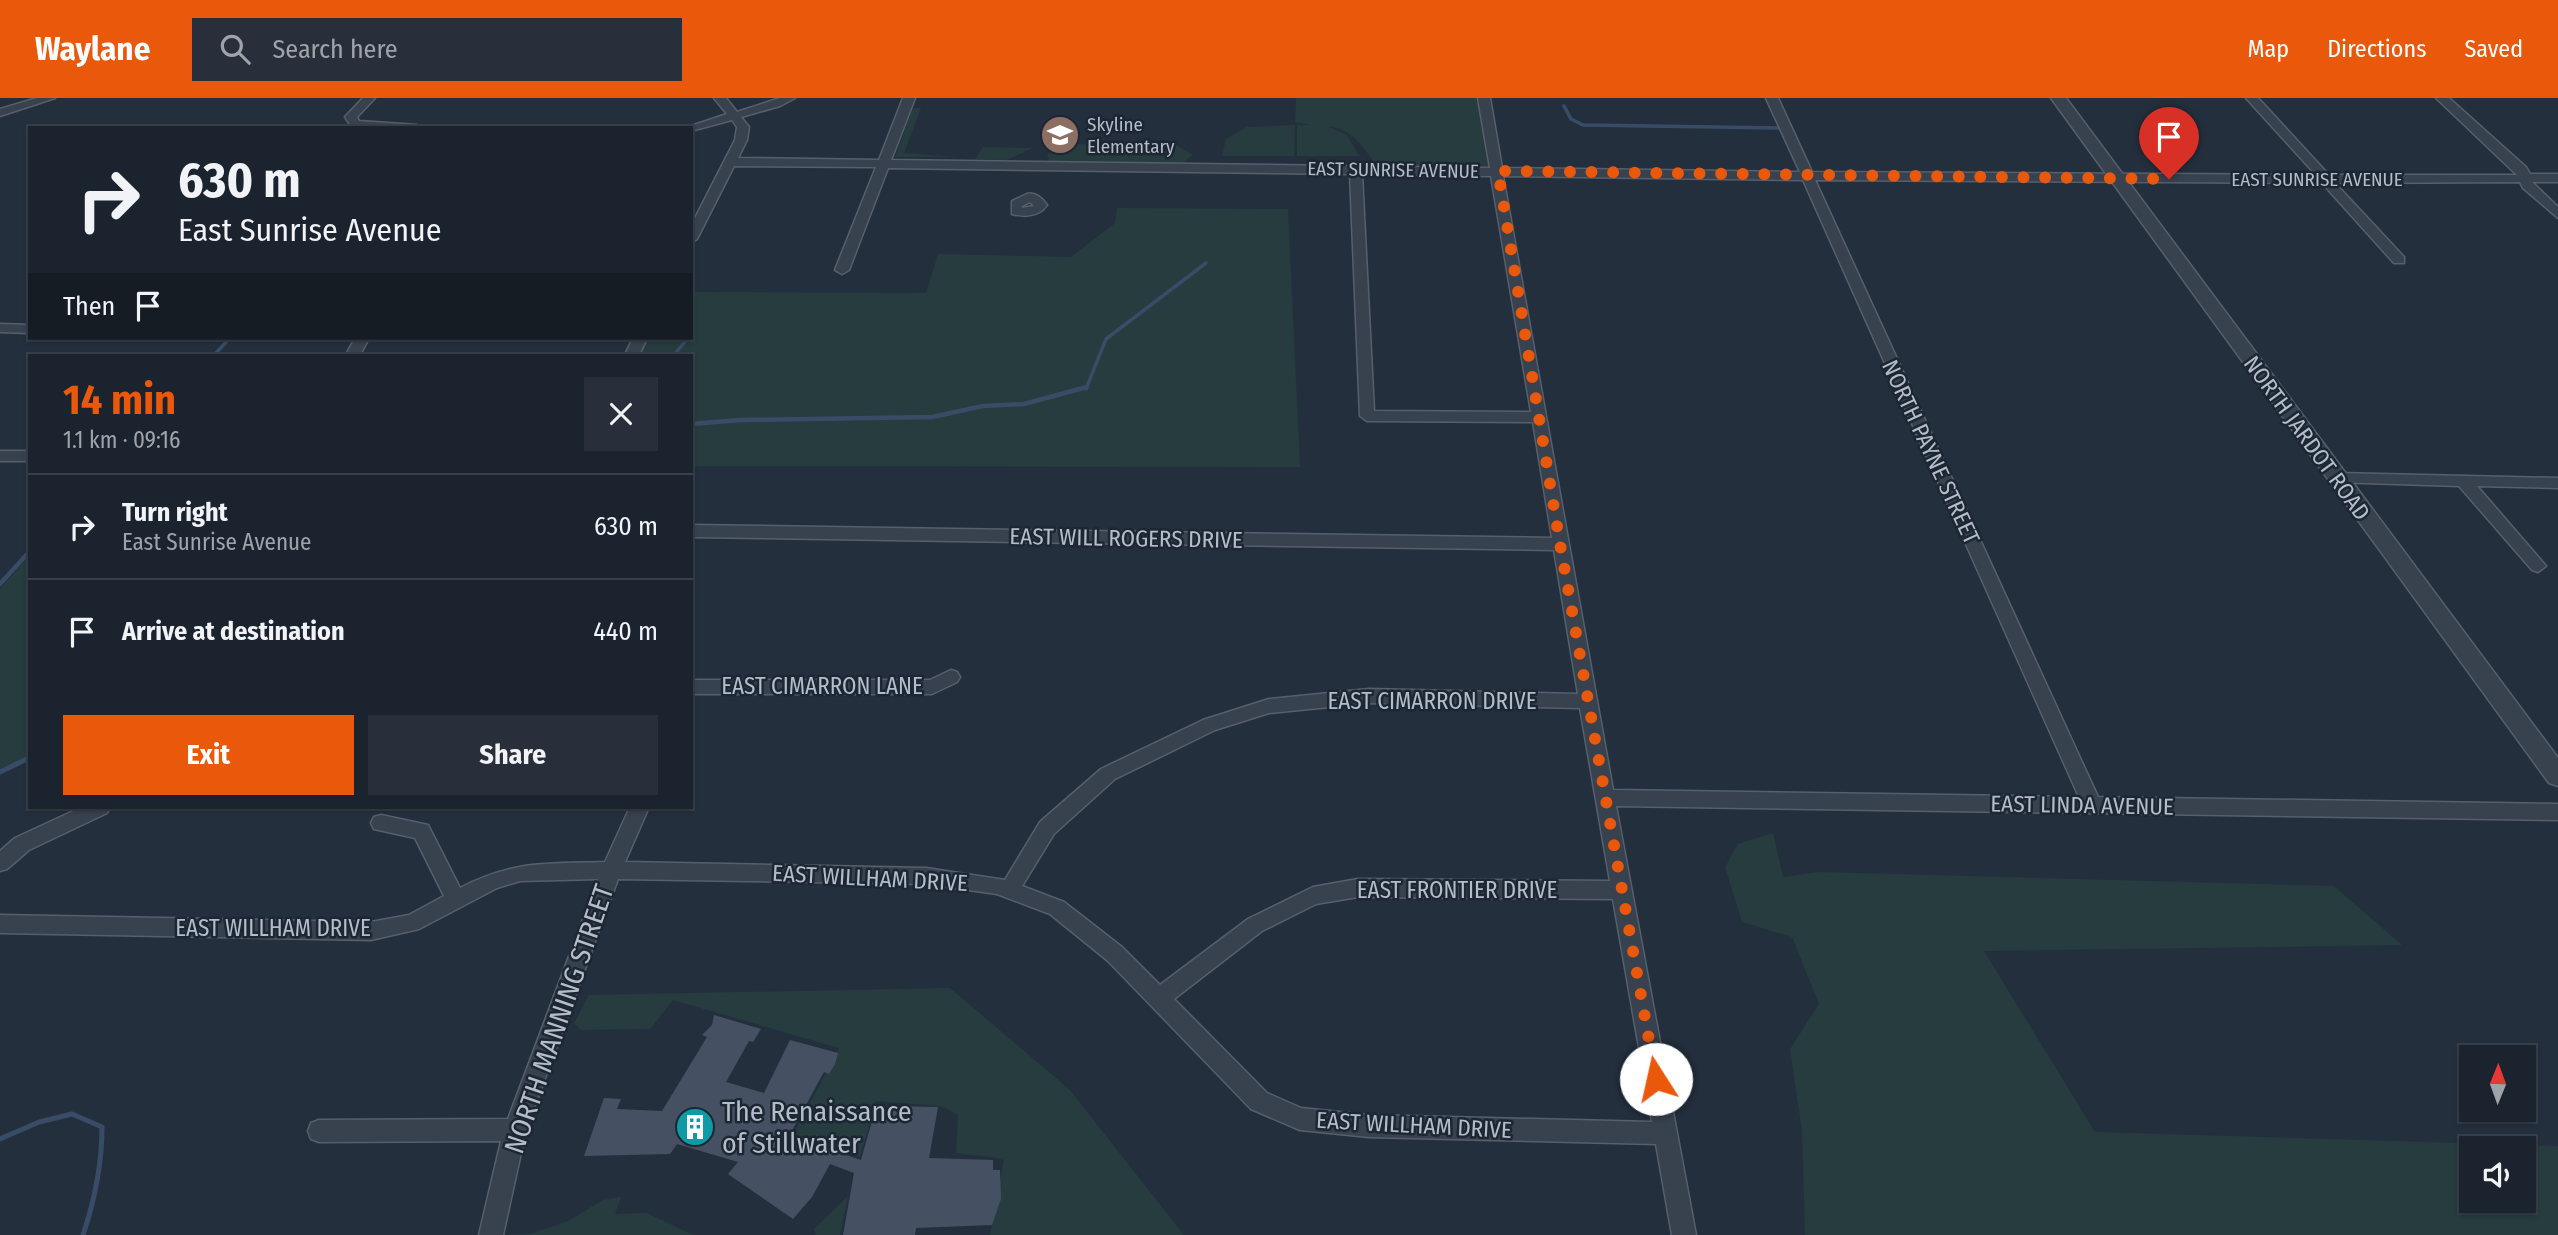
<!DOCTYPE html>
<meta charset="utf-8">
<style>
:root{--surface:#1b232e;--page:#282f3a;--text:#f1f3f6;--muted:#a0a4aa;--line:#39404a;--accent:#ea580c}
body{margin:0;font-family:"Fira Sans Condensed",sans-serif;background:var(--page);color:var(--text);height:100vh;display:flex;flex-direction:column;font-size:26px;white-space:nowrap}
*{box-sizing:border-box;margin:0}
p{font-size:23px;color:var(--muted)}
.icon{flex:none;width:38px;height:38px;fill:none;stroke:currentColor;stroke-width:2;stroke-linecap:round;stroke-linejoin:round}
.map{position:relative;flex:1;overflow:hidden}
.panel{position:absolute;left:28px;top:256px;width:665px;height:455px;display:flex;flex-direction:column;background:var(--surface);border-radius:0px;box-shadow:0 2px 5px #0004,0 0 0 2px var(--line)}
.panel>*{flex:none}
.top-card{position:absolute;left:28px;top:28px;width:665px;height:214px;border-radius:0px;box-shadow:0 2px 5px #0004,0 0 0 2px var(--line);background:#1b232e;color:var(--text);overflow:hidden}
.needle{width:46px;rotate:1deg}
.tools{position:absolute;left:2459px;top:947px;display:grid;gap:14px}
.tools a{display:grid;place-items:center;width:77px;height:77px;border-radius:0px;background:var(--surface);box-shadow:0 2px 5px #0004,0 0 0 2px var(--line);font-size:35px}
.pin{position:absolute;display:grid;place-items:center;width:60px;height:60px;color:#fff;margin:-72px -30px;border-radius:50% 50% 50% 0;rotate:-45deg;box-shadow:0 0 7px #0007}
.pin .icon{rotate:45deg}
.me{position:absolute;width:77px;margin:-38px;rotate:350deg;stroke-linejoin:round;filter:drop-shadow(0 0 5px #0008)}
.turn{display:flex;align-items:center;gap:24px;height:147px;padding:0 35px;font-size:32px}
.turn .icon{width:91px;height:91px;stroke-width:2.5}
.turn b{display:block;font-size:49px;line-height:60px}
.then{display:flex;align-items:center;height:66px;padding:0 35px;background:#0003;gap:14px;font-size:26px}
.round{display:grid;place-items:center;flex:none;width:74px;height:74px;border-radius:0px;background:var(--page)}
.headline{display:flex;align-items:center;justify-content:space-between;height:119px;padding:0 35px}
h1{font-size:42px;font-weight:700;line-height:52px;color:var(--accent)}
.cta{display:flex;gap:14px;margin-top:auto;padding:14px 35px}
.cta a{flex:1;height:80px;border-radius:0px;background:var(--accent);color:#fff;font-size:28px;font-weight:700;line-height:80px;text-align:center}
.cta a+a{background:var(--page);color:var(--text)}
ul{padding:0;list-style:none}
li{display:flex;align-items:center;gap:21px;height:105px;padding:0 35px;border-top:2px solid var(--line)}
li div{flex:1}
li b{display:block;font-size:26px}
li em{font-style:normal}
header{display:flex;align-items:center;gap:42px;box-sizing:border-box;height:98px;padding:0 35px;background:var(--accent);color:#fff}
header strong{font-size:33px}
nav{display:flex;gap:38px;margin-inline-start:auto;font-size:24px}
.search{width:490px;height:63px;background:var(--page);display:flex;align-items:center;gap:18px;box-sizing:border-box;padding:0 24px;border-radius:0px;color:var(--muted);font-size:26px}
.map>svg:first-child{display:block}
.green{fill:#263c3f;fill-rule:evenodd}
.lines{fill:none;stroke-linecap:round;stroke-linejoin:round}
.stream-far2{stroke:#394c67;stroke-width:3.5}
.stream-far1{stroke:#394c67;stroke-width:4.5}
.stream{stroke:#394c67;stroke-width:5}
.building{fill:#455162}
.minor-casing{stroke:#565f6c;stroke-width:3}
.tertiary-casing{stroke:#565f6c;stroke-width:3}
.minor{fill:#38414e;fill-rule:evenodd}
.tertiary{fill:#38414e;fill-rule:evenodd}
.route{stroke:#ea580c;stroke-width:12;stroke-dasharray:0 21.6}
.labels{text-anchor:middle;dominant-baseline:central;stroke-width:5;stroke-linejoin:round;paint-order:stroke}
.far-poi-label{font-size:19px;fill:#b4bcc9;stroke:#1d2633;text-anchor:start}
.far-street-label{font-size:19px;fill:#b4bcc9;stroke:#1d2633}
.street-label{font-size:23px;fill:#b4bcc9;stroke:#1d2633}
.near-street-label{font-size:28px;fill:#b4bcc9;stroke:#1d2633}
.near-poi-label{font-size:28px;fill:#b4bcc9;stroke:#1d2633;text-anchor:start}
</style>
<header>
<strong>Waylane</strong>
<div class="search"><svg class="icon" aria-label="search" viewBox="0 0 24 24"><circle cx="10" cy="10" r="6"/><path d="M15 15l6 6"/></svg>Search here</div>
<nav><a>Map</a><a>Directions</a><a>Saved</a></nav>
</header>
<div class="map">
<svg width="2558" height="1137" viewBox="0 0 2558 1137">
<rect width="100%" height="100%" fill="#242f3e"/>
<g class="green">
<path d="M 1296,0 L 1479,0 L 1490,68 L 1376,67 C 1362,47 1352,31 1327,28 L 1347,37 L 1359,58 L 1297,58 L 1297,27 L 1310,27 L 1295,24 Z"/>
<path d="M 916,10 L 921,10 L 904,55 L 957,59 L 895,59 L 912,11 Z"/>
<path d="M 1295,27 L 1294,58 L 1222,58 L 1226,41 L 1247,29 Z"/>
<path d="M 1073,42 L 1072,46 L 1165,48 L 1171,44 L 1193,57 L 1181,66 L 1050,64 L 1047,57 Z"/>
<path d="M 983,49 L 1033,50 L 1007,62 L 975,61 Z"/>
<path d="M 1117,110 L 1288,111 L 1300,369 L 691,368 L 691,257 L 638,257 L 647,240 L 691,240 L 691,194 L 926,195 L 938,156 L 1071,159 L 1115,125 Z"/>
<path d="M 30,457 L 30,658 L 0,671 L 0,491 Z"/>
<path d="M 1773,735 L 1783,779 L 1818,774 L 2334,788 L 2402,847 L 1984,853 L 2095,1034 L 2558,1048 L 2558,1137 L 1805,1137 L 1802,1033 L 1790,951 L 1819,906 L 1792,839 L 1742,824 L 1725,769 L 1738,746 ZM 2471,1050 L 2524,1050 L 2524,1102 L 2471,1102 Z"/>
<path d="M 950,890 L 1069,991 L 1184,1137 L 990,1137 L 1004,1061 L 956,1055 L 958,1017 L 941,1008 L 876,1003 L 860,1059 L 793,1037 L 839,950 L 673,902 L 650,931 L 581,932 L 574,925 L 589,897 Z"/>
<path d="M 848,1098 L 840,1137 L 816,1137 L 814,1131 Z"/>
<path d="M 621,1099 L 615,1116 L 647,1115 L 693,1137 L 501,1137 L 530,1136 L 568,1123 L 603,1102 Z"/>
</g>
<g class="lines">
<g class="stream-far2">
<path d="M 1564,8 L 1571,21 L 1583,27 L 1779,30"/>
<path d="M 691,232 L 691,235"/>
<path d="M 214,257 L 230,240"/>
<path d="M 674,257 L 688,240"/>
<path d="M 1086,291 L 1106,241 L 1206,165"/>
</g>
<g class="stream-far1">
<path d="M 691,326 L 740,322 L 932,319 L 983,308 L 1024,306 L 1087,289"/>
<path d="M 0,486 L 30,453"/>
<path d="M 26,662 L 30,660"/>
</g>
<g class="stream">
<path d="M 0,674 L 29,660"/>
<path d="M 0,1041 L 39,1024 L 72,1016 L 102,1029 C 102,1067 95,1101 83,1137"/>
</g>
</g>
<path class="building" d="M 714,917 L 761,931 L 753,944 L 749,943 L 726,984 L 764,995 L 790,942 L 838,955 L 835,966 L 829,976 L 824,974 L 789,1038 L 861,1062 L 872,1023 L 883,1023 L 887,1008 L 938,1009 L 929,1060 L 993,1062 L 993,1072 L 1000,1072 L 1001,1101 L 992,1127 L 916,1130 L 915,1137 L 843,1137 L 854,1075 L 830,1066 L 812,1099 L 793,1121 L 728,1076 L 738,1064 L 677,1046 L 670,1056 L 584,1058 L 604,1000 L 621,1001 L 617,1011 L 662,1013 L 707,939 L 702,937 L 712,927 Z"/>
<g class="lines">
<defs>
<g id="minor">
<path d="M 37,0 L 55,0 L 0,18 L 0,11 Z"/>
<path d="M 363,0 L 375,0 L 357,19 L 359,23 L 417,27 L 423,30 L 351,28 L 345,19 Z"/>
<path d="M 714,0 L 726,0 L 737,14 L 780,0 L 795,0 L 780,8 L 741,19 L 749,29 L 747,42 L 738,60 L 879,62 L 903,0 L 915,0 L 891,62 L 1490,70 L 1478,0 L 1490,0 L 1502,70 L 1800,74 L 1766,0 L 1778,0 L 1812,74 L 2316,77 L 2246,0 L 2258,0 L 2329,77 L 2517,77 L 2436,0 L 2449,0 L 2526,69 L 2530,76 L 2558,76 L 2558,84 L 2532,84 L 2558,109 L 2558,120 L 2523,90 L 2520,84 L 2335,85 L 2404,159 L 2404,165 L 2394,165 L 2322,85 L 1815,82 L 2098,699 L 2558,706 L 2558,722 L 1616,708 L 1696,1137 L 1672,1137 L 1656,1046 L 1369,1039 L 1300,1032 L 1251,1011 L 1108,863 L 1050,816 L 997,796 L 926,786 L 618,781 L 526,1032 L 503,1137 L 479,1137 L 501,1043 L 319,1044 L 311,1041 L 308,1033 L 311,1025 L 319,1022 L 508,1021 L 598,781 L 520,783 L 497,790 L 419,831 L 371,842 L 0,835 L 0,817 L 371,824 L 409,817 L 444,798 L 415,740 L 374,731 L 371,725 L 374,719 L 381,717 L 428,727 L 460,790 C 514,762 547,766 605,764 L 630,709 L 649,709 L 625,764 L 926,770 L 1005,782 L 1040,724 L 1101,671 L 1203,622 L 1269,601 L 1369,591 L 1578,596 L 1554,452 L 691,439 L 691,427 L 1552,440 L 1533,324 L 1367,323 L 1360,318 L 1350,76 L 888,70 L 849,172 L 842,176 L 835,172 L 876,69 L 734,68 L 697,141 L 691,145 L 691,128 L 735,42 L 737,29 L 732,22 L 691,33 L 691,30 L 685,30 L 727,16 ZM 1362,76 L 1491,78 L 1531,314 L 1374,313 ZM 1503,78 L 1803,82 L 2079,699 L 1613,692 ZM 1369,605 L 1580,610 L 1610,783 L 1358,781 L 1313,789 L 1248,821 L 1160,887 L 1122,849 L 1064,804 L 1022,788 L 1054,736 L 1115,681 L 1215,632 L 1269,615 ZM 1358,799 L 1613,801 L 1652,1024 L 1369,1017 L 1301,1010 L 1267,995 L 1174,901 L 1262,833 L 1316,806 Z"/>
<path d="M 1027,96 C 1035,94 1042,100 1047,107 C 1039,119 1025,119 1012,116 L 1012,103 ZM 1030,104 L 1034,108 L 1022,110 L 1022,108 Z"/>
<path d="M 0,226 L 30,227 L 30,235 L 0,234 Z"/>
<path d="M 355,240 L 369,240 L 360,257 L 346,257 Z"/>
<path d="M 633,240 L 647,240 L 639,257 L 625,257 Z"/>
<rect x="0" y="353" width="30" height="10"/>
<path d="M 2337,375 L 2558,380 L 2558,390 L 2477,388 L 2546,468 L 2538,474 L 2532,472 L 2459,388 L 2332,384 L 2329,380 L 2332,376 Z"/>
<path d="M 951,572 L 957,574 L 960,579 L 957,584 L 932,596 L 691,596 L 691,582 L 930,582 Z"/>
<path d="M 82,709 L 110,709 L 107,715 L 29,752 L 7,771 L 0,773 L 0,753 L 15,740 Z"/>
</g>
<path id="tertiary" d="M 2051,0 L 2066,0 L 2558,660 L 2558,688 L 2549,685 Z"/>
</defs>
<use href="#minor" class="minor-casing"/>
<use href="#tertiary" class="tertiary-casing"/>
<use href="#minor" class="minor"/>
<use href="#tertiary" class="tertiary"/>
</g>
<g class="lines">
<path class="route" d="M 1656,981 L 1560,446 L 1498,73 L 2169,81"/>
</g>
<defs>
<symbol id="school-disc" viewBox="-11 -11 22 22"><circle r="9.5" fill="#8d6e63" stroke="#1d2633"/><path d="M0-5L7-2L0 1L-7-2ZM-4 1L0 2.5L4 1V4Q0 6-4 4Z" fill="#fff"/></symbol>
<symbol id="building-disc" viewBox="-11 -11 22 22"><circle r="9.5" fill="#0f9aa8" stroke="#1d2633"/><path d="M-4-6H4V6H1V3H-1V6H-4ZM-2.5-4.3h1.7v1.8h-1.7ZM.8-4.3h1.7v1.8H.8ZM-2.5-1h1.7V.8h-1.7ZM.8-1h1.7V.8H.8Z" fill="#fff"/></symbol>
</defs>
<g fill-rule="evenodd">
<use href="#school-disc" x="1038" y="15" width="44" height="44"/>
<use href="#building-disc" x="673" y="1007" width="44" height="44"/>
</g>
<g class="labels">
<g class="far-poi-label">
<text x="1087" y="26">Skyline<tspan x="1087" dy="22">Elementary</tspan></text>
</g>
<g class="far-street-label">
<text transform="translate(1393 72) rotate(1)">EAST SUNRISE AVENUE</text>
<text x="2317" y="81">EAST SUNRISE AVENUE</text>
</g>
<g class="street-label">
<text transform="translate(2307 340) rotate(54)">NORTH JARDOT ROAD</text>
<text transform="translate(1931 354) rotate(65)">NORTH PAYNE STREET</text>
<text transform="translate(1126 440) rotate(1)">EAST WILL ROGERS DRIVE</text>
<text x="822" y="588">EAST CIMARRON LANE</text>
<text x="1432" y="603">EAST CIMARRON DRIVE</text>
<text transform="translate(2082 707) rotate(1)">EAST LINDA AVENUE</text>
<text transform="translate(870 780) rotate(3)">EAST WILLHAM DRIVE</text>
<text x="1457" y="792">EAST FRONTIER DRIVE</text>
<text x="273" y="830">EAST WILLHAM DRIVE</text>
<text transform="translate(1414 1027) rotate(3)">EAST WILLHAM DRIVE</text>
</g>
<g class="near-street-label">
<text transform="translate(559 921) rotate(-71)">NORTH MANNING STREET</text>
</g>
<g class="near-poi-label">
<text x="722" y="1013">The Renaissance<tspan x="722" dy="32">of Stillwater</tspan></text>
</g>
</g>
</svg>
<div class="tools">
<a><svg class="needle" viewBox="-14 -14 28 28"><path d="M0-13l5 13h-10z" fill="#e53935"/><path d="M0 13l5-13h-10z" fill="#a0a4aa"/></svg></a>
<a><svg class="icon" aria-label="sound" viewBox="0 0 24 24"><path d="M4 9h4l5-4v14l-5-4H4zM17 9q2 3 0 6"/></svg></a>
</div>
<div class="pin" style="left:2169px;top:81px;background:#d93025"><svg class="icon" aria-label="arrive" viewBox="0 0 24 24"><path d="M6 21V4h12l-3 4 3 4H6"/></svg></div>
<svg class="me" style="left:1656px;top:981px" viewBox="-20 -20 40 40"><circle r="19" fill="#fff"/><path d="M0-13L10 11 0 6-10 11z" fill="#ea580c"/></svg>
<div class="top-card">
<div class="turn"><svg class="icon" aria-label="right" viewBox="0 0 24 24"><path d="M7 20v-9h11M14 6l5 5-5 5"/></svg><div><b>630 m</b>East Sunrise Avenue</div></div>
<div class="then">Then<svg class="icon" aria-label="arrive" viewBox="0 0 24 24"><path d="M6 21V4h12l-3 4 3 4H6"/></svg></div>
</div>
<section class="panel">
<div class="headline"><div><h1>14 min</h1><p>1.1 km · 09:16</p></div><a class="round"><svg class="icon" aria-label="close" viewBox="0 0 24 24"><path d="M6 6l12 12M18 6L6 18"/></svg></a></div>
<ul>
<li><svg class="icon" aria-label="right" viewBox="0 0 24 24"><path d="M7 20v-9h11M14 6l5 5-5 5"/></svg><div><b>Turn right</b><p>East Sunrise Avenue</p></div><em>630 m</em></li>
<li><svg class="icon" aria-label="arrive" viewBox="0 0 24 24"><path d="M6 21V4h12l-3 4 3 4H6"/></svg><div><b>Arrive at destination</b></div><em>440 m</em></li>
</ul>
<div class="cta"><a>Exit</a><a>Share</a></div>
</section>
</div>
